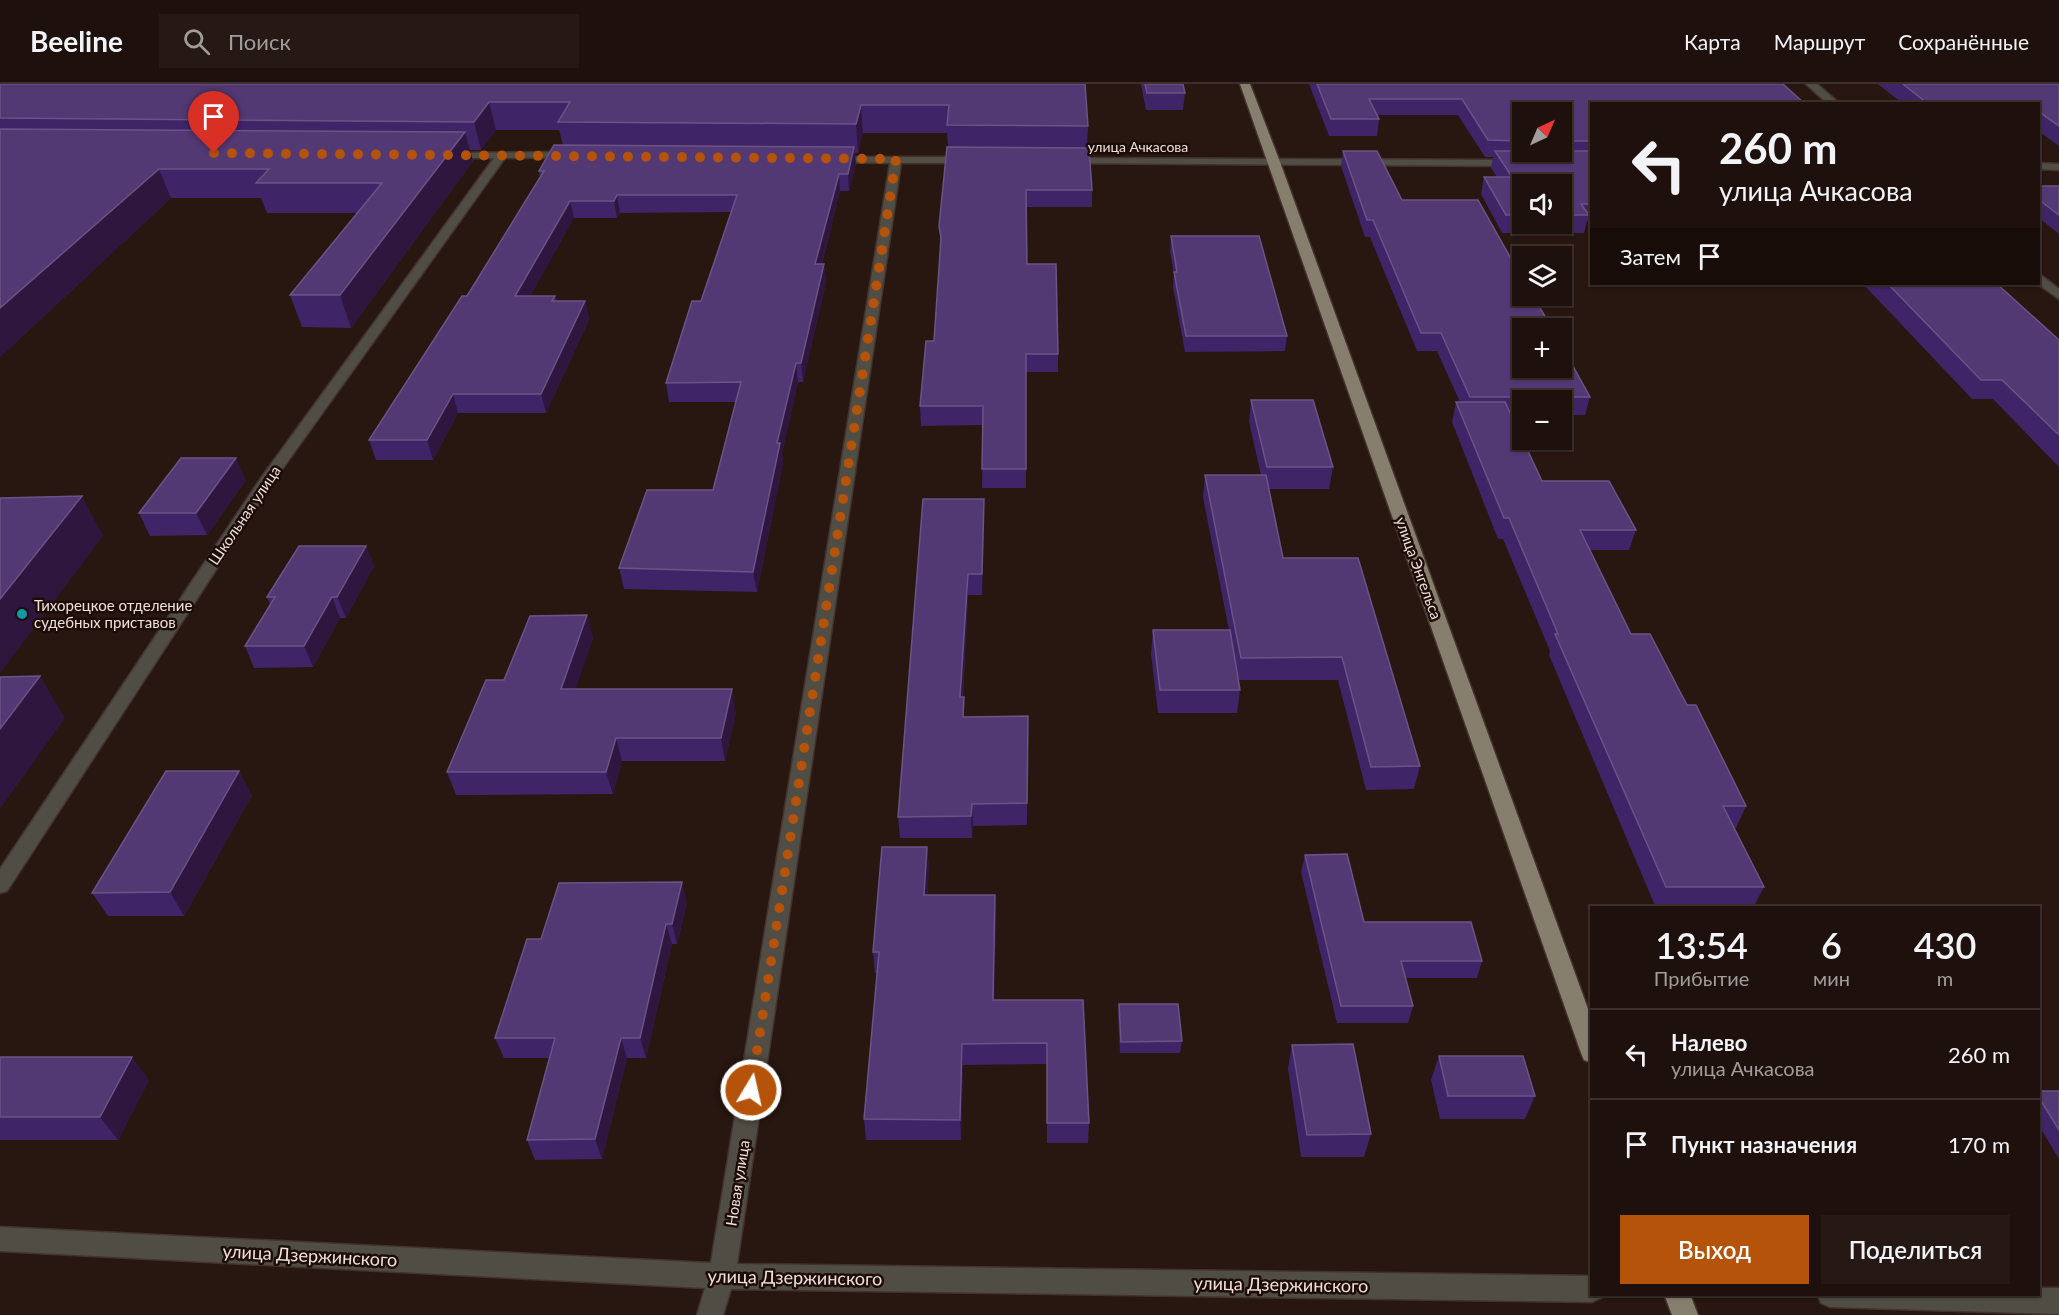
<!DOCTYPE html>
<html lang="ru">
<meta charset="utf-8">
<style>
:root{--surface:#1e100c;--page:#261915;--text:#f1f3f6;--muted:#a19d9d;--line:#3c302d;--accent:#b45309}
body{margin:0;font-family:Lato,sans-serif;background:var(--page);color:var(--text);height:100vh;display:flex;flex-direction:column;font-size:22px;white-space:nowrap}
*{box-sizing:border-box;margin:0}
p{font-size:20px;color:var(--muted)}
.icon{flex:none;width:33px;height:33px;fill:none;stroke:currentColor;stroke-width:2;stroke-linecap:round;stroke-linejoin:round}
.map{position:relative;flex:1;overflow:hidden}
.details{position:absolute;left:1590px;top:822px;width:450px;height:390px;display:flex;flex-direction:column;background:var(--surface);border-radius:0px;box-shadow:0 2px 4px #0004,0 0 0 2px var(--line)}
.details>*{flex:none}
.guide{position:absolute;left:1590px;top:18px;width:450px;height:183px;border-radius:0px;box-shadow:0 2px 4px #0004,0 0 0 2px var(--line);background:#1e100c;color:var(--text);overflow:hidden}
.needle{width:39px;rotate:44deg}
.controls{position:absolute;left:1512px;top:18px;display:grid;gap:12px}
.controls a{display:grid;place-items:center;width:60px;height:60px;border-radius:0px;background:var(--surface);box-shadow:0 2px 4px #0004,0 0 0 2px var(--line);font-size:30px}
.pin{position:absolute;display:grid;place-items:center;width:51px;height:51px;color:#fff;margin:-62px -26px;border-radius:50% 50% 50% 0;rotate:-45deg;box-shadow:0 0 6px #0007}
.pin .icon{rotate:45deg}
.me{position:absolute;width:66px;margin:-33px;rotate:9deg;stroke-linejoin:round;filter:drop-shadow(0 0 4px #0008)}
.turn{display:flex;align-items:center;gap:21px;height:126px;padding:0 30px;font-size:27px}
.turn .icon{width:78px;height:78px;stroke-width:2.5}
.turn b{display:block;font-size:42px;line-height:51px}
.then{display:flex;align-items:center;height:57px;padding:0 30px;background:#0003;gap:12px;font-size:22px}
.eta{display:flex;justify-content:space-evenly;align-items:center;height:102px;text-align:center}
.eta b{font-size:36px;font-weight:600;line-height:42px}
.button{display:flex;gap:12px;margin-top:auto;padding:12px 30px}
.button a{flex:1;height:69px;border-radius:0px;background:var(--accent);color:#fff;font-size:24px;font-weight:600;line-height:69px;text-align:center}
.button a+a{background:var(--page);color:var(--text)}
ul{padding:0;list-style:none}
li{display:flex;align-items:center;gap:18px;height:90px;padding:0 30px;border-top:2px solid var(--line)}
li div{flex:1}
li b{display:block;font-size:22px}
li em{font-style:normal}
header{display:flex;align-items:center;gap:36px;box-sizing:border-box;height:84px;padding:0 30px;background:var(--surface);border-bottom:2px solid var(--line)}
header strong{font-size:28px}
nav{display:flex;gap:33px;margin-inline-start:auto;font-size:21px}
.search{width:420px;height:54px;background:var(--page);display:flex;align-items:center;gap:15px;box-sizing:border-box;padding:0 21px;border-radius:0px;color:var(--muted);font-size:22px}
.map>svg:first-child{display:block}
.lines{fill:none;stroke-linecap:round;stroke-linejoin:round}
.minor-casing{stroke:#44322d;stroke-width:3}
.major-casing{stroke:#44322d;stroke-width:3}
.minor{fill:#504d45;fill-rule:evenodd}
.major{fill:#867f6e;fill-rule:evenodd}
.wall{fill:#402468;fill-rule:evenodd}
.shaded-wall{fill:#2f163f}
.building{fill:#533974;stroke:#6b5385;stroke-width:1.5}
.route{stroke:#b45309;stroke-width:10;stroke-dasharray:0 18}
.culture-dot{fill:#0f9aa8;stroke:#1e0d07;stroke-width:2}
.labels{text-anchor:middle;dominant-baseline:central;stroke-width:5;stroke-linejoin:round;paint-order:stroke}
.far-street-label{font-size:14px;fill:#eee1dd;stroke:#1e0d07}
.street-label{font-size:15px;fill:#eee1dd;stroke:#1e0d07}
.poi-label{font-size:15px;fill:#eee1dd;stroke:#1e0d07;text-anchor:start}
.near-street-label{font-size:18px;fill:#eee1dd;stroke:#1e0d07}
</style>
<header>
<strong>Beeline</strong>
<div class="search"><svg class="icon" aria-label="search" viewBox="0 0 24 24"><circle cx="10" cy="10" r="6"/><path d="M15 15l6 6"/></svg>Поиск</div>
<nav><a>Карта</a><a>Маршрут</a><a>Сохранённые</a></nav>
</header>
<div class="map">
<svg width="2059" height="1231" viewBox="0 0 2059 1231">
<rect width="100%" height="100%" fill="#281610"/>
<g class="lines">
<defs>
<g id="minor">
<path d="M 1806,0 L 1817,0 L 1840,20 L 1828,20 Z"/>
<path d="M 573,68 L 577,69 L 577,73 L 505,74 L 273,398 L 7,807 L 0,809 L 0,785 L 261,394 L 494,74 L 447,74 L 443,73 L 443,69 Z"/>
<path d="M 827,73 L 969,73 L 974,76 L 969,79 L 901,79 L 737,1180 L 1592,1192 L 1592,1210 L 1603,1210 L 1601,1214 L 1592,1218 L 731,1205 L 723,1231 L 697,1231 L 705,1204 L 0,1167 L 0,1143 L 711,1179 L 890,79 L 831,78 L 827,77 Z"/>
<path d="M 1065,74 L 1515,76 L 1520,79 L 1515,82 L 1061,79 L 1061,75 Z"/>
<path d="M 2038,79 L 2059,80 L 2059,86 L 2038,85 Z"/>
<path d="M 2038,189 L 2059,205 L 2059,215 L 2038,200 Z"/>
<path d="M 2038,1204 L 2059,1204 L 2059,1230 L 1830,1223 L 1821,1219 L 1817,1210 L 2038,1210 Z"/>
</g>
<g id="major">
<path d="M 1240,0 L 1250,0 L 1280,78 L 1592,936 L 1592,979 L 1584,976 L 1581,969 Z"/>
<path d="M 1664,1210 L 1690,1210 L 1698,1231 L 1672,1231 Z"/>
</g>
</defs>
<use href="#minor" class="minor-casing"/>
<use href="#major" class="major-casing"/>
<use href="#minor" class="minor"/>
<use href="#major" class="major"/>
</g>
<g class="wall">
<path d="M 0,0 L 1085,0 L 1088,42 L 1087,64 L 1092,106 L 1092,123 L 1026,123 L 1027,180 L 1058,270 L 1058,288 L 1026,288 L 1026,404 L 982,404 L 983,341 L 921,342 L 920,322 L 934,257 L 941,162 L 939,142 L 948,63 L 947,49 L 863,49 L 858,69 L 855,69 L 856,79 L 849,107 L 840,107 L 822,180 L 824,180 L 826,198 L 803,298 L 798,298 L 782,369 L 783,379 L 757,508 L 624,505 L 619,484 L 713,406 L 736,318 L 669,318 L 666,299 L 701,217 L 731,128 L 620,129 L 617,134 L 574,134 L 530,212 L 555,212 L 556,217 L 585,217 L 589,236 L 546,329 L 458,329 L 433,376 L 376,376 L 369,356 L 467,212 L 540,94 L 539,87 L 563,61 L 559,46 L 496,46 L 481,66 L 470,66 L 473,77 L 351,244 L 302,243 L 290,211 L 358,129 L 267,129 L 261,114 L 171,114 L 0,273 Z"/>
<path d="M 1141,0 L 1183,0 L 1185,9 L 1183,26 L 1146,26 Z"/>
<path d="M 1309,0 L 1783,0 L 1592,20 L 1592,137 L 1587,137 L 1584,149 L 1502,149 L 1481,110 L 1484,93 L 1497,93 L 1491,84 L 1493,73 L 1485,73 L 1458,31 L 1377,31 L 1379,35 L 1377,52 L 1329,52 ZM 1522,28 L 1562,28 L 1562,68 L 1522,68 ZM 1522,100 L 1562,100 L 1562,140 L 1522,140 Z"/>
<path d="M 1878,0 L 2059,0 L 2059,62 L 2038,47 L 2038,20 L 1903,20 Z"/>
<path d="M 1343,67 L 1402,116 L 1590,313 L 1585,331 L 1562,331 L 1562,316 L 1522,316 L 1522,331 L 1511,331 L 1542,397 L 1636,446 L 1629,466 L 1590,466 L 1631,550 L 1687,621 L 1746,722 L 1736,744 L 1734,744 L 1764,803 L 1753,824 L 1656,824 L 1549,571 L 1550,567 L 1503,455 L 1498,455 L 1452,338 L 1456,318 L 1460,318 L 1437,267 L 1417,267 L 1370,153 L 1365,153 L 1341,82 Z"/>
<path d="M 2038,102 L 2059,102 L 2059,150 L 2038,133 Z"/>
<path d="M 1171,152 L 1287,252 L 1285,267 L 1185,268 L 1173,203 L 1174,190 L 1170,167 Z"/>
<path d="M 1842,200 L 1997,200 L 2059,256 L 2059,383 L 1993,315 L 1972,315 L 1864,201 L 1843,201 Z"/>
<path d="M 1251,316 L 1333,383 L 1329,405 L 1269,405 L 1283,474 L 1420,682 L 1414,705 L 1366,706 L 1338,596 L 1238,596 L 1240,606 L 1237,629 L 1158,629 L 1151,570 L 1153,546 L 1229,546 L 1203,413 L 1205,391 L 1261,391 L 1249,338 Z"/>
<path d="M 246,396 L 207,451 L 150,452 L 139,429 Z"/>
<path d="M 923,415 L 984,436 L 982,511 L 968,511 L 963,613 L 964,633 L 1028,632 L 1027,741 L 973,742 L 972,754 L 900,754 L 898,733 Z"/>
<path d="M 366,462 L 374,482 L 346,534 L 340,534 L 313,583 L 254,584 L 245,562 L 270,520 L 267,513 Z"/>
<path d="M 587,531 L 593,554 L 575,605 L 736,628 L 725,677 L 622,677 L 613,710 L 456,711 L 447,688 L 504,596 Z"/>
<path d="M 252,711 L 184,832 L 108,832 L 92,809 Z"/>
<path d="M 927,763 L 929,785 L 927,811 L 996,832 L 994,916 L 1083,916 L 1089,1039 L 1088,1059 L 1047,1059 L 1047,980 L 963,981 L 961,1056 L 866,1056 L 864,1035 L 877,889 L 875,889 L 873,868 Z"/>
<path d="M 1305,771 L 1364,838 L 1482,877 L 1477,894 L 1406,894 L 1413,922 L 1408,939 L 1337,939 L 1301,788 Z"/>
<path d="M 687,819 L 677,860 L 672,860 L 646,974 L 627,974 L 602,1075 L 535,1076 L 527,1056 L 550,974 L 504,974 L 495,954 L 541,855 Z"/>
<path d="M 1119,920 L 1182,957 L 1180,969 L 1120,969 L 1118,932 Z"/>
<path d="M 1292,961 L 1371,1050 L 1364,1073 L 1301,1073 L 1288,984 Z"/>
<path d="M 1439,972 L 1535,1012 L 1525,1035 L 1440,1035 L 1431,996 Z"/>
<path d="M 0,973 L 149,996 L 118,1056 L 0,1056 Z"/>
<path d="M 2038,1007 L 2059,1007 L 2059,1075 L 2038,1040 Z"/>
</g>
<g class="shaded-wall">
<path d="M 489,18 L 496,46 L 481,66 L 474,38 Z"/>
<path d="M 861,21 L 863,49 L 858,69 L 856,40 Z"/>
<path d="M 465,48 L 473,77 L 351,244 L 340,211 Z"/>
<path d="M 854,63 L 856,79 L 849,107 L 848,90 Z"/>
<path d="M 159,85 L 171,114 L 0,273 L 0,224 Z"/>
<path d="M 839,90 L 840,107 L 817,198 L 815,180 Z"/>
<path d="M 617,111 L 620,129 L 617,134 L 614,117 Z"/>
<path d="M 570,117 L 574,134 L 520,230 L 515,212 Z"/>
<path d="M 824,180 L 826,198 L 803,298 L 801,279 Z"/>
<path d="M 585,217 L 589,236 L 546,329 L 541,310 Z"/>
<path d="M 796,279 L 798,298 L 782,369 L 783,379 L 757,508 L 753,488 L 777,359 Z"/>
<path d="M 453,310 L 458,329 L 433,376 L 427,356 Z"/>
<path d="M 236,374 L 246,396 L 207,451 L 196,429 Z"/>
<path d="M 82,412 L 103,452 L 0,589 L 0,515 Z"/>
<path d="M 984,415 L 984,436 L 982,511 L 982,490 Z"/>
<path d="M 366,462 L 374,482 L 346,534 L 337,513 Z"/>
<path d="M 968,490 L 968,511 L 961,635 L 960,613 Z"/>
<path d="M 332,513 L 340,534 L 313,583 L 304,562 Z"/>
<path d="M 587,531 L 593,554 L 568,628 L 561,605 Z"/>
<path d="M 40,592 L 65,634 L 0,725 L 0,645 Z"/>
<path d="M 732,605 L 736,628 L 725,677 L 721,654 Z"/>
<path d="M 616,654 L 622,677 L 613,710 L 606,688 Z"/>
<path d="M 239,687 L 252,711 L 184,832 L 170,808 Z"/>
<path d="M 972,720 L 973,742 L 972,754 L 971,732 Z"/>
<path d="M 927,763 L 929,785 L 926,832 L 924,811 Z"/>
<path d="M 682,798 L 687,819 L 677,860 L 672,840 Z"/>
<path d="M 995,811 L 996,832 L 994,938 L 993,916 Z"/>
<path d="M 666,840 L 672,860 L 646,974 L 640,954 Z"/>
<path d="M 621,954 L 627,974 L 602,1075 L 595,1055 Z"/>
<path d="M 962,960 L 963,981 L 961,1056 L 960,1036 Z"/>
<path d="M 132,973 L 149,996 L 118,1056 L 100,1033 Z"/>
</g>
<g class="building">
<path d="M 0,0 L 1085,0 L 1088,42 L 947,41 L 949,21 L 861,21 L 856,40 L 558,38 L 570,18 L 489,18 L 474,38 L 0,34 Z"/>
<path d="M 1145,0 L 1183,0 L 1185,9 L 1147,9 Z"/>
<path d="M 1317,0 L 1783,0 L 1805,20 L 1592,20 L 1592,57 L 1562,57 L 1562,28 L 1522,28 L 1522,57 L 1488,56 L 1462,15 L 1369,15 L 1379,35 L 1331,35 Z"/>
<path d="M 1903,0 L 2059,0 L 2059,42 L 2038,27 L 2038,20 L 1928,20 Z"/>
<path d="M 0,45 L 465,48 L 340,211 L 290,211 L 382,99 L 256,99 L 269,85 L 159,85 L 0,224 Z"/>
<path d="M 554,61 L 854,63 L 848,90 L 839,90 L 815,180 L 824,180 L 801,279 L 796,279 L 777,359 L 780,359 L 753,488 L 619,484 L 647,406 L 713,406 L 741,298 L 666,299 L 692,217 L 701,217 L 737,111 L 617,111 L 614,117 L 570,117 L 515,212 L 555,212 L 552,217 L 585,217 L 541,310 L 453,310 L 427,356 L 369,356 L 462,212 L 467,212 L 544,87 L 539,87 Z"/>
<path d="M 947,63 L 1089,64 L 1092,106 L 1026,106 L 1027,180 L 1056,180 L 1058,270 L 1026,270 L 1026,385 L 982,385 L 983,322 L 920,322 L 926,257 L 934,257 L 941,154 L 939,142 Z"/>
<path d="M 1343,67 L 1377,67 L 1402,116 L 1478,116 L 1522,194 L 1522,212 L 1533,212 L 1552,244 L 1522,244 L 1522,284 L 1562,284 L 1562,262 L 1590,313 L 1470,313 L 1441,249 L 1421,249 L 1373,136 L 1367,136 Z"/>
<path d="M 1495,67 L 1592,67 L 1592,120 L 1581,120 L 1589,131 L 1562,131 L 1562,100 L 1522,100 L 1522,131 L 1506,131 L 1484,93 L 1512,93 Z"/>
<path d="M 2038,102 L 2059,102 L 2059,131 L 2038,115 Z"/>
<path d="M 1171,152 L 1259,152 L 1287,252 L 1186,252 L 1174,188 L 1177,188 Z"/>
<path d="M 1888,200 L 1997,200 L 2059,256 L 2059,351 L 2002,296 L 1981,296 Z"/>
<path d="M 1251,316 L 1313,316 L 1333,383 L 1267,383 Z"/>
<path d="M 1456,318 L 1505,318 L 1542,397 L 1609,397 L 1636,446 L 1580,446 L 1631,550 L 1650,550 L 1687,621 L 1696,621 L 1746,722 L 1723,722 L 1764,803 L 1666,803 L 1555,550 L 1558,550 L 1509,434 L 1504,434 Z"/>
<path d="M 181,374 L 236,374 L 196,429 L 139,429 Z"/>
<path d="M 1205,391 L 1266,391 L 1283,474 L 1358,474 L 1420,682 L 1371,683 L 1342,573 L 1241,574 Z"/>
<path d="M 82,412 L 0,515 L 0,414 Z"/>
<path d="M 923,415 L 984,415 L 982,490 L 968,490 L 960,613 L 964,613 L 963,633 L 1028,632 L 1027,719 L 972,720 L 971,732 L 898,733 Z"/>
<path d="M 299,462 L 366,462 L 337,513 L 332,513 L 304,562 L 245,562 L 275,513 L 267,513 Z"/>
<path d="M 587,531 L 561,605 L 732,605 L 721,654 L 616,654 L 606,688 L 447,688 L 486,596 L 504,596 L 530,532 Z"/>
<path d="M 1153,546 L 1230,546 L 1240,606 L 1160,606 Z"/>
<path d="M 40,592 L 0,645 L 0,593 Z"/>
<path d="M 166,687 L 239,687 L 170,808 L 92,809 Z"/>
<path d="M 882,763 L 927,763 L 924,811 L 995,811 L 993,916 L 1083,916 L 1089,1039 L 1047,1039 L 1047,959 L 962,960 L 960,1036 L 864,1035 L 879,868 L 873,868 Z"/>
<path d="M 1347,770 L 1364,838 L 1471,838 L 1482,877 L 1401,877 L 1413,922 L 1341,922 L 1305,771 Z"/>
<path d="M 682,798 L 672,840 L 666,840 L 640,954 L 621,954 L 595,1055 L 527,1056 L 555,954 L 495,954 L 527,855 L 541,855 L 559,799 Z"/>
<path d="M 1119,920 L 1178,920 L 1182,957 L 1121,958 Z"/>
<path d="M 1353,960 L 1371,1050 L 1307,1051 L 1292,961 Z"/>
<path d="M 1439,972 L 1523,972 L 1535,1012 L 1448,1012 Z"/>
<path d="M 0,973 L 132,973 L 100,1033 L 0,1033 Z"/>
<path d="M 2038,1007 L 2059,1007 L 2059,1046 L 2038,1012 Z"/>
</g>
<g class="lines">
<path class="route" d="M 214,69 L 896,75 L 751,1006"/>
</g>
<circle class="culture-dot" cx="22" cy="530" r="6"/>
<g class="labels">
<g class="far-street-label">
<text x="1138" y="62">улица Ачкасова</text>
</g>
<g class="street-label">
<text transform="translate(244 431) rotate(-56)">Школьная улица</text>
<text transform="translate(1419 484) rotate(70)">улица Энгельса</text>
<text transform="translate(737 1099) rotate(-81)">Новая улица</text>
</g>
<g class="poi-label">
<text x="34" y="521">Тихорецкое отделение<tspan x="34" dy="17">судебных приставов</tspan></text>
</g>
<g class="near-street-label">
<text transform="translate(310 1171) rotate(3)">улица Дзержинского</text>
<text transform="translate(795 1193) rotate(1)">улица Дзержинского</text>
<text transform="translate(1281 1200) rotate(1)">улица Дзержинского</text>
</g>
</g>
</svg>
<div class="controls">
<a><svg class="needle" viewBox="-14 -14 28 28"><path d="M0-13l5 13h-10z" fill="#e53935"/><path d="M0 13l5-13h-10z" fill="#a19d9d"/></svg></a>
<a><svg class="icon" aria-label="sound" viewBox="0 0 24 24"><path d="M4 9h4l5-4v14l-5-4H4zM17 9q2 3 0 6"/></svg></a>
<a><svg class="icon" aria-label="layers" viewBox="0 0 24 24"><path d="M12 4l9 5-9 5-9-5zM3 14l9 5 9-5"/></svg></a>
<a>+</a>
<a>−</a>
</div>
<div class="pin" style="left:214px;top:69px;background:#d93025"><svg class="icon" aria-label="arrive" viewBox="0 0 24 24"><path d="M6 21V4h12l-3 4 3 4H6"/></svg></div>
<svg class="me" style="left:751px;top:1006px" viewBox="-20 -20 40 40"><circle r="17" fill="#b45309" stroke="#fff" stroke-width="3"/><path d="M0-11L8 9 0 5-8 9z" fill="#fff"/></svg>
<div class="guide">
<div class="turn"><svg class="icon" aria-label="left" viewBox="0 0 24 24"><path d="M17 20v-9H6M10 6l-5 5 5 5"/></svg><div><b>260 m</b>улица Ачкасова</div></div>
<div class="then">Затем<svg class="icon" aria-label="arrive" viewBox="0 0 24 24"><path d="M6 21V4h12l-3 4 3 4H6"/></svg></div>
</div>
<section class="details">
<div class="eta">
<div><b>13:54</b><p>Прибытие</p></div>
<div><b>6</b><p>мин</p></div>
<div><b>430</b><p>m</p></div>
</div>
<ul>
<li><svg class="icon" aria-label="left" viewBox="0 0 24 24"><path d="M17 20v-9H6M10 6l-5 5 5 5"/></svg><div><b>Налево</b><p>улица Ачкасова</p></div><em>260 m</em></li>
<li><svg class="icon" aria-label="arrive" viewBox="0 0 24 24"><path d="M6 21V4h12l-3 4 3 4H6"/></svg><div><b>Пункт назначения</b></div><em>170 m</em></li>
</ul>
<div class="button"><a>Выход</a><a>Поделиться</a></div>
</section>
</div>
